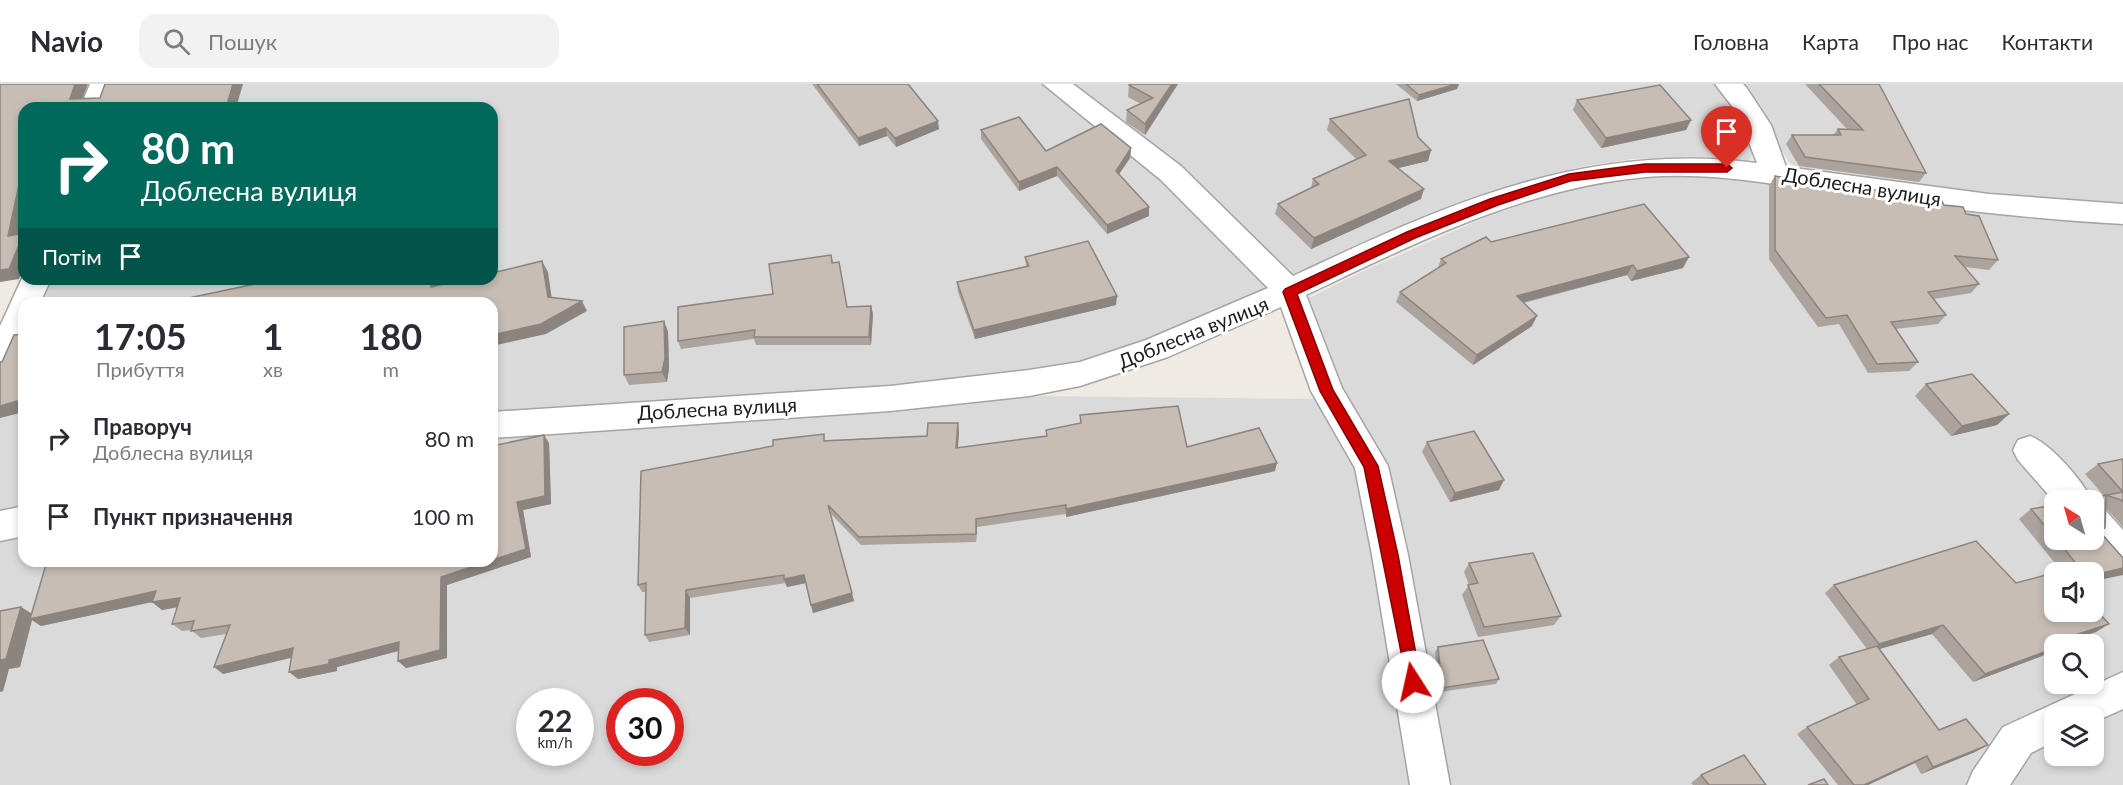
<!DOCTYPE html>
<html lang="uk">
<meta charset="utf-8">
<style>
:root{--surface:#fff;--page:#f2f2f3;--text:#2b2b33;--muted:#7c7c81;--line:#e1e1e2}
body{margin:0;font-family:Lato,sans-serif;background:var(--page);color:var(--text);height:100vh;display:flex;flex-direction:column;font-size:22px;white-space:nowrap}
*{box-sizing:border-box;margin:0}
p{font-size:20px;color:var(--muted)}
.icon{flex:none;width:33px;height:33px;fill:none;stroke:currentColor;stroke-width:2;stroke-linecap:round;stroke-linejoin:round}
.map{position:relative;flex:1;overflow:hidden}
.side{position:absolute;left:18px;top:213px;width:480px;height:270px;display:flex;flex-direction:column;background:var(--surface);border-radius:18px;box-shadow:0 3px 9px #0003}
.side>*{flex:none}
.banner{position:absolute;left:18px;top:18px;width:480px;height:183px;border-radius:18px;box-shadow:0 3px 9px #0003;background:#00695c;color:#fff;overflow:hidden}
.needle{width:39px;rotate:323deg}
.controls{position:absolute;left:2044px;top:406px;display:grid;gap:12px}
.controls a{display:grid;place-items:center;width:60px;height:60px;border-radius:12px;background:var(--surface);box-shadow:0 3px 9px #0003;font-size:30px}
.speed{position:absolute;left:516px;top:604px;display:flex;gap:12px;font-size:30px;font-weight:700;text-align:center}
.speed>*{display:grid;place-content:center;width:78px;height:78px;border-radius:50%;background:var(--surface);box-shadow:0 3px 9px #0003;line-height:1}
.speed small{font-size:15px;font-weight:400}
.speed .limit{border:9px solid #d22;background:#fff;color:#111}
.pin{position:absolute;display:grid;place-items:center;width:51px;height:51px;color:#fff;margin:-62px -26px;border-radius:50% 50% 50% 0;rotate:-45deg;box-shadow:0 0 6px #0007}
.pin .icon{rotate:45deg}
.me{position:absolute;width:66px;margin:-33px;rotate:350deg;stroke-linejoin:round;filter:drop-shadow(0 0 4px #0008)}
.turn{display:flex;align-items:center;gap:21px;height:126px;padding:0 24px;font-size:27px}
.turn .icon{width:78px;height:78px;stroke-width:2.5}
.turn b{display:block;font-size:42px;line-height:51px}
.then{display:flex;align-items:center;height:57px;padding:0 24px;background:#0003;gap:12px;font-size:22px}
.eta{display:flex;justify-content:space-evenly;align-items:center;height:102px;text-align:center}
.eta b{font-size:36px;font-weight:700;line-height:42px}
ul{padding:0;list-style:none}
li{display:flex;align-items:center;gap:18px;height:78px;padding:0 24px}
li div{flex:1}
li b{display:block;font-size:22px}
li em{font-style:normal}
header{display:flex;align-items:center;gap:36px;box-sizing:border-box;height:84px;padding:0 30px;background:var(--surface);border-bottom:2px solid var(--line)}
header strong{font-size:28px}
nav{display:flex;gap:33px;margin-inline-start:auto;font-size:21px}
.search{width:420px;height:54px;background:var(--page);display:flex;align-items:center;gap:15px;box-sizing:border-box;padding:0 21px;border-radius:18px;color:var(--muted);font-size:22px}
.map>svg:first-child{display:block}
.residential{fill:#dbdada;fill-rule:evenodd}
.lines{fill:none;stroke-linecap:round;stroke-linejoin:round}
.minor-casing{stroke:#a4a4a4;stroke-width:3}
.minor{fill:#fff;fill-rule:evenodd}
.wall{fill:#aba39c}
.shaded-wall{fill:#8b847f}
.building{fill:#c7bdb5;stroke:#8b847f;stroke-width:1.5}
.route{fill:#ca0001;stroke:#830001;stroke-width:1.5}
.labels{text-anchor:middle;dominant-baseline:central;stroke-width:6;stroke-linejoin:round;paint-order:stroke}
.street-label{font-size:20px;fill:#1d1d1d;stroke:#fff}
</style>
<header>
<strong>Navio</strong>
<div class="search"><svg class="icon" aria-label="search" viewBox="0 0 24 24"><circle cx="10" cy="10" r="6"/><path d="M15 15l6 6"/></svg>Пошук</div>
<nav><a>Головна</a><a>Карта</a><a>Про нас</a><a>Контакти</a></nav>
</header>
<div class="map">
<svg width="2123" height="701" viewBox="0 0 2123 701">
<rect width="100%" height="100%" fill="#efebe2"/>
<g class="residential">
<path d="M 110,0 L 1049,0 L 1168,96 L 1271,204 L 1161,252 L 1066,286 L 847,307 L 492,330 L 492,219 L 31,219 L 42,195 L 492,195 L 492,24 L 100,24 Z"/>
<path d="M 1068,0 L 1722,0 L 1761,59 L 1746,80 L 1694,74 L 1631,75 L 1580,83 L 1492,109 L 1409,139 L 1298,192 L 1271,180 Z"/>
<path d="M 1733,0 L 2123,0 L 2123,120 L 1922,103 L 1794,84 Z"/>
<path d="M 1700,89 L 2000,130 L 2123,138 L 2123,462 L 2094,417 L 2055,417 L 2055,456 L 2094,456 L 2123,483 L 2123,597 L 2009,646 L 1976,701 L 1450,701 L 1436,628 L 1348,322 L 1309,214 L 1372,183 L 1500,127 L 1572,103 L 1645,92 ZM 2055,489 L 2094,489 L 2094,528 L 2055,528 ZM 2055,561 L 2094,561 L 2094,600 L 2055,600 Z"/>
<path d="M 24,234 L 24,427 L 0,433 L 0,287 Z"/>
<path d="M 1043,312 L 1319,315 L 1359,387 L 1417,701 L 0,701 L 0,458 L 24,453 L 24,477 L 492,477 L 492,354 ZM 530,618 L 580,618 L 580,669 L 530,669 ZM 620,618 L 670,618 L 670,669 L 620,669 Z"/>
<path d="M 2123,621 L 2123,701 L 2002,701 L 2023,662 L 2055,649 L 2055,672 L 2094,672 L 2094,633 Z"/>
</g>
<g class="lines">
<defs>
<g id="minor">
<path d="M 90,0 L 116,0 L 106,24 L 80,24 Z"/>
<path d="M 1043,0 L 1073,0 L 1181,82 L 1293,192 C 1444,121 1585,57 1757,79 L 1738,30 L 1715,0 L 1743,0 L 1746,3 L 1771,41 L 1786,83 L 1989,110 L 2123,120 L 2123,140 C 2034,135 1946,125 1857,113 C 1788,103 1717,87 1646,93 C 1524,104 1415,159 1306,211 L 1342,304 L 1388,382 L 1408,471 L 1450,701 L 1410,701 L 1372,471 L 1355,384 L 1311,307 L 1281,223 L 1168,273 L 1080,302 L 1029,312 L 890,327 L 492,354 L 492,328 L 890,302 L 1029,286 L 1080,278 L 1146,256 L 1268,204 L 1161,96 Z"/>
<path d="M 24,190 L 24,195 L 51,195 L 40,219 L 24,219 L 24,258 L 11,286 L 0,289 L 0,242 Z"/>
<path d="M 2030,352 C 2050,359 2083,397 2092,417 L 2055,418 L 2018,376 L 2013,366 L 2018,356 Z"/>
<path d="M 24,422 L 24,452 L 0,457 L 0,427 Z"/>
<path d="M 2094,423 L 2106,427 L 2123,446 L 2123,486 L 2110,482 L 2088,456 L 2094,456 Z"/>
<path d="M 2123,588 L 2123,625 L 2094,638 L 2094,633 L 2055,633 L 2055,657 L 2031,669 L 2010,701 L 1967,701 L 1973,687 L 2003,643 Z"/>
</g>
</defs>
<use href="#minor" class="minor-casing"/>
<use href="#minor" class="minor"/>
</g>
<g class="wall">
<path d="M 812,0 L 908,0 L 939,45 L 896,63 L 887,52 L 859,62 Z"/>
<path d="M 1130,0 L 1178,0 L 1145,51 L 1126,38 L 1127,26 L 1141,20 L 1128,13 L 1129,1 Z"/>
<path d="M 1396,0 L 1459,0 L 1457,5 L 1417,17 Z"/>
<path d="M 1805,0 L 1879,0 L 1926,89 L 1919,98 L 1799,82 L 1786,60 L 1792,51 L 1833,51 L 1838,45 L 1847,45 Z"/>
<path d="M 1577,16 L 1691,36 L 1686,46 L 1601,64 L 1573,26 Z"/>
<path d="M 1330,35 L 1418,53 L 1431,66 L 1428,77 L 1398,84 L 1421,115 L 1311,165 L 1275,130 L 1278,120 L 1311,104 L 1313,95 L 1356,75 L 1327,46 Z"/>
<path d="M 981,46 L 1046,67 L 1131,64 L 1130,74 L 1119,90 L 1149,123 L 1149,132 L 1107,150 L 1057,92 L 1019,107 L 981,55 Z"/>
<path d="M 1775,92 L 1820,101 L 1821,99 L 1944,121 L 1966,130 L 1998,176 L 1989,186 L 1965,183 L 1979,200 L 1971,209 L 1934,215 L 1946,231 L 1938,240 L 1896,245 L 1918,278 L 1909,287 L 1868,289 L 1839,240 L 1818,243 L 1769,175 L 1769,102 Z"/>
<path d="M 1491,158 L 1683,184 L 1631,197 L 1627,191 L 1524,219 L 1532,242 L 1473,281 L 1396,218 L 1400,208 L 1438,184 L 1441,175 Z"/>
<path d="M 831,171 L 847,223 L 871,222 L 873,230 L 871,261 L 756,261 L 754,255 L 681,265 L 678,257 L 773,210 Z"/>
<path d="M 1025,173 L 1116,221 L 975,255 L 958,208 L 957,198 L 1026,183 Z"/>
<path d="M 668,247 L 669,284 L 667,298 L 629,301 L 624,291 Z"/>
<path d="M 1926,300 L 2009,330 L 1997,341 L 1951,352 L 1915,312 Z"/>
<path d="M 1080,331 L 1187,363 L 1275,387 L 1066,433 L 1066,430 L 977,443 L 976,458 L 861,461 L 830,429 L 854,517 L 813,529 L 806,499 L 787,503 L 785,499 L 690,514 L 690,551 L 649,558 L 645,551 L 646,508 L 642,508 L 638,501 L 773,362 L 826,356 L 927,352 L 959,348 L 958,364 L 1046,352 L 1046,346 L 1080,339 Z"/>
<path d="M 1427,358 L 1499,406 L 1450,418 L 1422,368 Z"/>
<path d="M 549,359 L 551,420 L 523,426 L 531,473 L 447,501 L 447,574 L 406,584 L 398,577 L 398,567 L 337,583 L 337,587 L 298,595 L 291,574 L 223,590 L 226,550 L 201,554 L 191,546 L 182,547 L 172,540 L 177,523 L 162,526 L 152,518 L 41,542 L 32,536 L 20,583 L 9,585 L 3,607 L 0,608 L 31,530 L 492,477 Z"/>
<path d="M 2123,375 L 2123,443 L 2108,426 L 2106,425 L 2105,444 L 2100,448 L 2123,491 L 2094,489 L 2063,489 L 2019,435 L 2031,425 L 2055,421 L 2055,456 L 2094,456 L 2104,412 L 2085,390 L 2098,380 Z"/>
<path d="M 1469,479 L 1561,532 L 1554,541 L 1478,553 L 1462,511 L 1469,501 L 1464,488 Z"/>
<path d="M 2016,499 L 2096,548 L 2055,561 L 2053,562 L 2055,564 L 2042,572 L 1973,598 L 1932,550 L 1879,565 L 1939,646 L 1988,661 L 1975,668 L 1921,690 L 1915,679 L 1868,701 L 1838,701 L 1797,650 L 1807,643 L 1857,621 L 1829,581 L 1839,573 L 1867,565 L 1825,509 L 1834,501 Z"/>
<path d="M 1438,563 L 1499,595 L 1496,600 L 1439,608 L 1435,568 Z"/>
<path d="M 1701,691 L 1766,701 L 1693,701 L 1691,699 Z"/>
</g>
<g class="shaded-wall">
<path d="M 75,0 L 88,0 L 79,24 L 70,15 Z"/>
<path d="M 233,0 L 243,0 L 236,24 L 226,24 Z"/>
<path d="M 1172,0 L 1178,0 L 1145,51 L 1145,40 Z"/>
<path d="M 1456,0 L 1459,0 L 1457,5 L 1417,17 L 1419,11 Z"/>
<path d="M 1691,36 L 1686,46 L 1601,64 L 1606,54 Z"/>
<path d="M 938,37 L 939,45 L 896,63 L 895,54 Z"/>
<path d="M 886,44 L 887,52 L 859,62 L 858,54 Z"/>
<path d="M 1131,64 L 1130,74 L 1115,96 L 1116,87 Z"/>
<path d="M 1431,66 L 1428,77 L 1386,87 L 1389,77 Z"/>
<path d="M 24,77 L 24,133 L 18,162 L 8,152 Z"/>
<path d="M 1057,83 L 1057,92 L 1019,107 L 1019,98 Z"/>
<path d="M 1424,105 L 1421,115 L 1311,165 L 1314,154 Z"/>
<path d="M 1149,123 L 1149,132 L 1107,150 L 1107,141 Z"/>
<path d="M 24,149 L 24,184 L 19,195 L 0,198 L 0,186 Z"/>
<path d="M 1689,173 L 1683,184 L 1631,197 L 1637,187 Z"/>
<path d="M 542,177 L 548,188 L 553,223 L 548,213 Z"/>
<path d="M 1633,181 L 1627,191 L 1513,221 L 1517,212 Z"/>
<path d="M 431,195 L 436,195 L 438,213 L 431,203 Z"/>
<path d="M 1117,212 L 1116,221 L 975,255 L 974,246 Z"/>
<path d="M 582,217 L 587,227 L 546,250 L 492,262 L 492,251 Z"/>
<path d="M 871,222 L 873,230 L 871,261 L 869,253 Z"/>
<path d="M 1537,232 L 1532,242 L 1473,281 L 1477,271 Z"/>
<path d="M 664,237 L 668,247 L 669,284 L 667,298 L 662,288 Z"/>
<path d="M 24,315 L 24,328 L 0,334 L 0,322 Z"/>
<path d="M 2009,330 L 1997,341 L 1951,352 L 1962,342 Z"/>
<path d="M 958,339 L 959,348 L 957,372 L 956,364 Z"/>
<path d="M 544,351 L 549,359 L 551,420 L 523,426 L 531,473 L 447,501 L 447,574 L 406,584 L 398,577 L 441,493 L 489,477 L 492,477 L 517,418 Z"/>
<path d="M 1277,379 L 1275,387 L 1066,433 L 1066,425 Z"/>
<path d="M 1504,396 L 1499,406 L 1450,418 L 1455,409 Z"/>
<path d="M 830,429 L 854,517 L 813,529 L 811,521 Z"/>
<path d="M 976,435 L 977,443 L 976,458 Z"/>
<path d="M 2123,484 L 2123,491 L 2094,497 L 2094,491 Z"/>
<path d="M 804,491 L 806,499 L 787,503 L 784,495 Z"/>
<path d="M 686,506 L 690,514 L 690,551 L 685,544 Z"/>
<path d="M 156,507 L 166,515 L 41,542 L 32,536 L 20,583 L 9,585 L 3,607 L 0,608 L 0,576 L 21,523 L 34,531 Z"/>
<path d="M 180,514 L 190,521 L 162,526 L 152,518 Z"/>
<path d="M 2109,540 L 2096,548 L 2038,567 L 2051,559 Z"/>
<path d="M 1943,541 L 1932,550 L 1869,568 L 1879,560 Z"/>
<path d="M 399,558 L 406,565 L 337,583 L 337,587 L 298,595 L 289,588 L 329,576 Z"/>
<path d="M 293,564 L 302,571 L 223,590 L 214,583 Z"/>
<path d="M 2055,564 L 2042,572 L 1973,598 L 1985,590 Z"/>
<path d="M 1988,661 L 1975,668 L 1921,690 L 1933,683 Z"/>
<path d="M 1927,672 L 1915,679 L 1868,701 L 1864,701 Z"/>
</g>
<g class="building">
<path d="M 0,0 L 75,0 L 70,15 L 100,14 L 105,0 L 233,0 L 226,24 L 24,24 L 24,77 L 8,152 L 24,149 L 9,185 L 0,186 Z"/>
<path d="M 817,0 L 908,0 L 938,37 L 895,54 L 886,44 L 858,54 Z"/>
<path d="M 1130,0 L 1172,0 L 1145,40 L 1127,26 L 1153,14 L 1129,1 Z"/>
<path d="M 1406,0 L 1456,0 L 1419,11 Z"/>
<path d="M 1819,0 L 1879,0 L 1926,89 L 1805,73 L 1792,51 L 1841,51 L 1838,45 L 1863,46 Z"/>
<path d="M 1660,1 L 1691,36 L 1606,54 L 1577,16 Z"/>
<path d="M 1409,15 L 1418,53 L 1431,66 L 1389,77 L 1424,105 L 1314,154 L 1278,120 L 1319,100 L 1313,95 L 1366,71 L 1330,35 Z"/>
<path d="M 1019,33 L 1046,67 L 1101,40 L 1131,64 L 1116,87 L 1149,123 L 1107,141 L 1057,83 L 1019,98 L 981,46 Z"/>
<path d="M 1775,92 L 1822,101 L 1821,99 L 1941,115 L 1944,121 L 1963,123 L 1966,130 L 1979,132 L 1998,176 L 1955,172 L 1979,200 L 1928,208 L 1946,231 L 1891,238 L 1918,278 L 1877,280 L 1847,231 L 1826,234 L 1775,166 Z"/>
<path d="M 1644,120 L 1689,173 L 1637,187 L 1633,181 L 1517,212 L 1537,232 L 1477,271 L 1400,208 L 1446,179 L 1441,175 L 1486,153 L 1491,158 Z"/>
<path d="M 1088,157 L 1117,212 L 974,246 L 957,198 L 1029,182 L 1025,173 Z"/>
<path d="M 831,171 L 832,179 L 839,178 L 847,223 L 871,222 L 869,253 L 754,253 L 755,246 L 678,257 L 678,223 L 773,210 L 769,180 Z"/>
<path d="M 542,177 L 548,213 L 582,217 L 541,240 L 492,251 L 492,219 L 165,219 L 269,197 L 269,195 L 431,195 L 431,203 L 467,195 L 492,195 L 492,189 Z"/>
<path d="M 664,237 L 665,274 L 662,288 L 624,291 L 624,243 Z"/>
<path d="M 24,250 L 24,315 L 0,322 L 0,278 L 2,278 L 14,251 Z"/>
<path d="M 1972,290 L 2009,330 L 1962,342 L 1926,300 Z"/>
<path d="M 1178,322 L 1187,363 L 1259,344 L 1277,379 L 1066,425 L 1066,421 L 976,435 L 976,450 L 859,453 L 828,421 L 852,509 L 811,521 L 804,491 L 784,495 L 784,491 L 686,506 L 685,544 L 645,551 L 646,499 L 638,501 L 641,387 L 773,362 L 773,356 L 824,350 L 824,357 L 927,352 L 928,339 L 958,339 L 956,364 L 1047,352 L 1046,346 L 1081,339 L 1080,331 Z"/>
<path d="M 1474,347 L 1504,396 L 1455,409 L 1427,358 Z"/>
<path d="M 544,351 L 545,412 L 517,418 L 526,465 L 492,476 L 492,362 Z"/>
<path d="M 2123,375 L 2123,418 L 2121,416 L 2106,411 L 2105,444 L 2100,445 L 2100,448 L 2123,474 L 2123,484 L 2094,491 L 2094,489 L 2084,489 L 2057,456 L 2094,456 L 2094,417 L 2075,417 L 2123,408 L 2098,380 Z"/>
<path d="M 2055,421 L 2055,454 L 2031,425 Z"/>
<path d="M 1976,457 L 2016,499 L 2061,487 L 2063,489 L 2055,489 L 2055,528 L 2094,528 L 2094,524 L 2109,540 L 2051,559 L 2055,564 L 1985,590 L 1943,541 L 1879,560 L 1834,501 Z"/>
<path d="M 1533,469 L 1561,532 L 1484,543 L 1468,501 L 1478,499 L 1469,479 Z"/>
<path d="M 47,477 L 283,477 L 282,478 L 288,477 L 489,477 L 441,493 L 440,566 L 398,577 L 399,558 L 329,576 L 329,580 L 289,588 L 293,564 L 214,583 L 230,541 L 191,547 L 194,537 L 172,540 L 180,514 L 152,518 L 156,507 L 30,535 Z"/>
<path d="M 21,523 L 6,575 L 0,576 L 0,527 Z"/>
<path d="M 1483,556 L 1499,595 L 1442,604 L 1438,563 Z"/>
<path d="M 1877,562 L 1939,646 L 1966,635 L 1988,661 L 1933,683 L 1927,672 L 1864,701 L 1854,701 L 1807,643 L 1869,615 L 1839,573 Z"/>
<path d="M 1744,671 L 1766,701 L 1709,701 L 1701,691 Z"/>
<path d="M 1824,695 L 1828,701 L 1808,701 Z"/>
</g>
<path class="route" d="M 1645,80 L 1727,80 L 1732,84 L 1727,88 L 1645,88 L 1570,97 L 1498,121 L 1415,154 L 1297,210 L 1333,306 L 1378,382 L 1398,471 L 1421,598 L 1419,603 L 1413,605 L 1408,603 L 1364,383 L 1320,307 L 1283,208 L 1285,205 L 1407,148 L 1490,115 L 1569,90 Z"/>
<g class="labels">
<g class="street-label">
<text transform="translate(1862 102) rotate(9)">Доблесна вулиця</text>
<text transform="translate(1193 248) rotate(-22)">Доблесна вулиця</text>
<text transform="translate(717 324) rotate(-3)">Доблесна вулиця</text>
</g>
</g>
</svg>
<div class="controls">
<a><svg class="needle" viewBox="-14 -14 28 28"><path d="M0-13l5 13h-10z" fill="#e53935"/><path d="M0 13l5-13h-10z" fill="#7c7c81"/></svg></a>
<a><svg class="icon" aria-label="sound" viewBox="0 0 24 24"><path d="M4 9h4l5-4v14l-5-4H4zM17 9q2 3 0 6"/></svg></a>
<a><svg class="icon" aria-label="search" viewBox="0 0 24 24"><circle cx="10" cy="10" r="6"/><path d="M15 15l6 6"/></svg></a>
<a><svg class="icon" aria-label="layers" viewBox="0 0 24 24"><path d="M12 4l9 5-9 5-9-5zM3 14l9 5 9-5"/></svg></a>
</div>
<div class="speed"><div>22<small>km/h</small></div><div class="limit">30</div></div>
<div class="pin" style="left:1727px;top:84px;background:#d93025"><svg class="icon" aria-label="arrive" viewBox="0 0 24 24"><path d="M6 21V4h12l-3 4 3 4H6"/></svg></div>
<svg class="me" style="left:1413px;top:598px" viewBox="-20 -20 40 40"><circle r="19" fill="#fff"/><path d="M0-13L10 11 0 6-10 11z" fill="#ca0001"/></svg>
<div class="banner">
<div class="turn"><svg class="icon" aria-label="right" viewBox="0 0 24 24"><path d="M7 20v-9h11M14 6l5 5-5 5"/></svg><div><b>80 m</b>Доблесна вулиця</div></div>
<div class="then">Потім<svg class="icon" aria-label="arrive" viewBox="0 0 24 24"><path d="M6 21V4h12l-3 4 3 4H6"/></svg></div>
</div>
<section class="side">
<div class="eta">
<div><b>17:05</b><p>Прибуття</p></div>
<div><b>1</b><p>хв</p></div>
<div><b>180</b><p>m</p></div>
</div>
<ul>
<li><svg class="icon" aria-label="right" viewBox="0 0 24 24"><path d="M7 20v-9h11M14 6l5 5-5 5"/></svg><div><b>Праворуч</b><p>Доблесна вулиця</p></div><em>80 m</em></li>
<li><svg class="icon" aria-label="arrive" viewBox="0 0 24 24"><path d="M6 21V4h12l-3 4 3 4H6"/></svg><div><b>Пункт призначення</b></div><em>100 m</em></li>
</ul>
</section>
</div>
